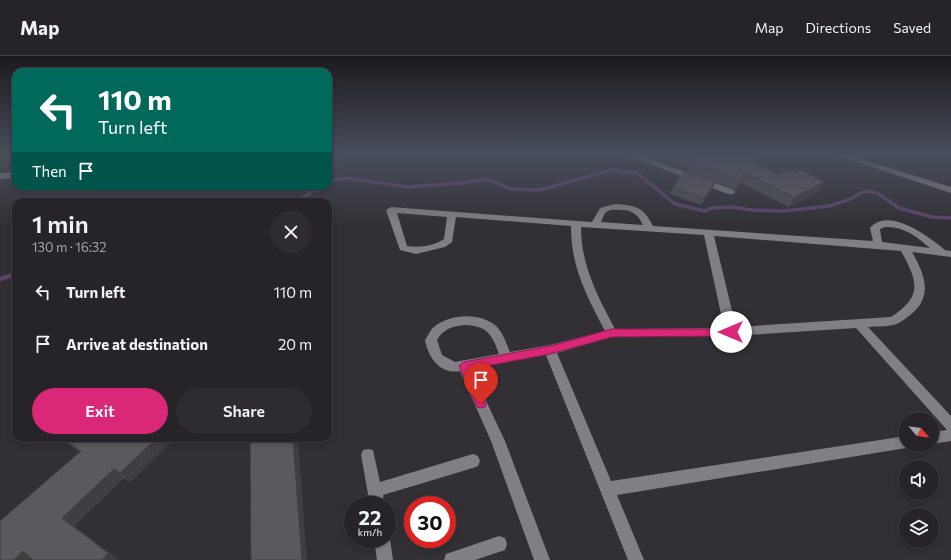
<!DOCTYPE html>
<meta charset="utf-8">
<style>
:root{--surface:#262428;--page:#2e2c30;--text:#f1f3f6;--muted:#a4a4a8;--line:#424145;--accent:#db2777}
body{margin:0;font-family:Commissioner,sans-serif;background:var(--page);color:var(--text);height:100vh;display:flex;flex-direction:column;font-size:15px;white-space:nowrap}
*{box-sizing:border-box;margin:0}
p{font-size:13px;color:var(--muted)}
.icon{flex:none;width:22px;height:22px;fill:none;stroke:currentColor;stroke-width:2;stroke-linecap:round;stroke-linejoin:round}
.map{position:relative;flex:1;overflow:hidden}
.drawer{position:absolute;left:12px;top:142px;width:320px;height:244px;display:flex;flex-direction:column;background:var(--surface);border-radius:12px;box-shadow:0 2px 6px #0003,0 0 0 1px var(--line)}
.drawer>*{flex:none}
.banner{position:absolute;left:12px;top:12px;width:320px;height:122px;border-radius:12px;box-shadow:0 2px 6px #0003,0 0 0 1px var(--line);background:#00695c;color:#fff;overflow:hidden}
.needle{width:26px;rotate:118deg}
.buttons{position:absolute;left:899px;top:356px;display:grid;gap:8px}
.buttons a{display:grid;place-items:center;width:40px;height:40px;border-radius:50%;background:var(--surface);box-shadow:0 2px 6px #0003,0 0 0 1px var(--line);font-size:20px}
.speed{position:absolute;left:344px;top:440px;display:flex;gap:8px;font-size:20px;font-weight:700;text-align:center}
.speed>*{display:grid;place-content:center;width:52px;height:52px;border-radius:50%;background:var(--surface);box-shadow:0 2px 6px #0003,0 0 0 1px var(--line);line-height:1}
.speed small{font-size:10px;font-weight:400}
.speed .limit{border:6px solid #d22;background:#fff;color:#111}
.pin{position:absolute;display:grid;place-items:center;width:34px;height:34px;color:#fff;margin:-41px -17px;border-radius:50% 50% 50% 0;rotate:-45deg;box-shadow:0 0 4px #0007}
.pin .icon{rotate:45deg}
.me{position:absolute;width:44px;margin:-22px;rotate:270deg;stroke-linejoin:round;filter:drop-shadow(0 0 3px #0008)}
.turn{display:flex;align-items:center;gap:14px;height:84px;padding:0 20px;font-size:18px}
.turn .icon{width:52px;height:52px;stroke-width:2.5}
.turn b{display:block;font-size:28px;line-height:34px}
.then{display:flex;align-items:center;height:38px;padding:0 20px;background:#0003;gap:8px;font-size:15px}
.round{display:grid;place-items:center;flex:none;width:42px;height:42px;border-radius:21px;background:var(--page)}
.headline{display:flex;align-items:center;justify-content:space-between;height:68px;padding:0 20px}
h1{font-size:24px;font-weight:600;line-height:30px}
.cta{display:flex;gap:8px;margin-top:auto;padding:8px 20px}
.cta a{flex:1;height:46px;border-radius:24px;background:var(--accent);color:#fff;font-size:16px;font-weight:600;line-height:46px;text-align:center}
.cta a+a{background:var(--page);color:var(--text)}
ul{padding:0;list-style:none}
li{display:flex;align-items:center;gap:12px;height:52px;padding:0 20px}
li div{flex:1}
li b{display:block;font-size:15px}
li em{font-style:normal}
header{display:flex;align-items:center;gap:24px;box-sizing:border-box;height:56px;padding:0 20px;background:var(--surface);border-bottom:1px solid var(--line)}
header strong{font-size:19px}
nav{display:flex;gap:22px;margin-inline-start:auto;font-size:14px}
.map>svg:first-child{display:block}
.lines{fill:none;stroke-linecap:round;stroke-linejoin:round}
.stream-far1{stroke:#5d446d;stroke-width:3.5}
.stream{stroke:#5d446d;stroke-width:4.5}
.minor{fill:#817f84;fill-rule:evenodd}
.tertiary{fill:#817f84;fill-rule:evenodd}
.wall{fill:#4e4d50}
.shaded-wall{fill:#403e41}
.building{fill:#5b595d;stroke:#403e41}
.route{fill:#db2777;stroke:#8e194d}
</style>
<header>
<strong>Map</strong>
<nav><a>Map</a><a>Directions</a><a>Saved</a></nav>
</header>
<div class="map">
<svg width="951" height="504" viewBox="0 0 951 504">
<rect width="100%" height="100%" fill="#323035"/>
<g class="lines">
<g class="stream-far1">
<path d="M 328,125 L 346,122 L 407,131 L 462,127 L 487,123 L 511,133 L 539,134 L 612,114 L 637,117 L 675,148 L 705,155 L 711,152 L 732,151 L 752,154 L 784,155 L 829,150 L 848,144 L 865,135 L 877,137 L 899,152 L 932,161 L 951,162"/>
<path d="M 297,146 L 320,130"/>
</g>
<path class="stream" d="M 0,223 L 16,218"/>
<g class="minor">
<path d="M 624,98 L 636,98 L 734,134 L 735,136 L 734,138 L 728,138 Z"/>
<path d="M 832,98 L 845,98 L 951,131 L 951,137 Z"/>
<path d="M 615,148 C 635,149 644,151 653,170 L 873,185 L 870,172 C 889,150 929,181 945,194 L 951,195 L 951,201 L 912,196 C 925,219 934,241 909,260 C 905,263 899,268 893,269 C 885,271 877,270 868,271 L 951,360 L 951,385 L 932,388 L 932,376 L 947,374 L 856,272 L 731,280 L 612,281 L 557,297 L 611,425 L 906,380 L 906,389 L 911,389 L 906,392 L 617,439 L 644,504 L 628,504 L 546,299 L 471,313 L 505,385 L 550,504 L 534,504 L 491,385 L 460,315 C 440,319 428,301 425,284 C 428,280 430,274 434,271 C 449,258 479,256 495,269 C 503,276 506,287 510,296 L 550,289 L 605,275 C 586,239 571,211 571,170 L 456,161 L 452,186 L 445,191 L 416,198 L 400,194 L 386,154 L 391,151 L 592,166 L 600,152 ZM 610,154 C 626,153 636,153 643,169 L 601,166 L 605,157 ZM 397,157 L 447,161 L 444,183 C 434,190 419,192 407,190 ZM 581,171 L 704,179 L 724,272 L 615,273 C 597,239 581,209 581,171 ZM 885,171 C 904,170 917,181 930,192 L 882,186 L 880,173 ZM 714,180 L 901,195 C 918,226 923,240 891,261 L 736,271 ZM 465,269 C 488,270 492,279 499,298 L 455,306 L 442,299 L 437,284 C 443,273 453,270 465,269 Z"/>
<path d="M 368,393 L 373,394 L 380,426 L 473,398 L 478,400 L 480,405 L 478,410 L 473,412 L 383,439 L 384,449 L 370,449 L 361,399 L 363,394 Z"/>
<path d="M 387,477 L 390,483 L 393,504 L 377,504 L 374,483 L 387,483 Z"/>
<path d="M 499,480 L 505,482 L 507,488 L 505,494 L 475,504 L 444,504 L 446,498 Z"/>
</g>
<path class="tertiary" d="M 16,116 L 16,122 L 0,123 L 0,117 Z"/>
</g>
<g class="wall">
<path d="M 653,98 L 761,98 L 755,108 L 818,136 L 789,151 L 741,127 L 736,134 L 688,115 L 689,111 Z"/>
<path d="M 715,126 L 712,133 L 701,149 L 670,138 L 673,132 Z"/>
<path d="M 60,382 L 167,382 L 171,386 L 130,426 L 124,422 L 74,470 L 119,504 L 0,504 L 80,396 Z"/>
</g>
<g class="shaded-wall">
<path d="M 759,98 L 761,98 L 748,116 L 753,107 Z"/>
<path d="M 745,117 L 741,127 L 736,134 L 740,124 Z"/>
<path d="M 715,126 L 712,133 L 701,149 L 704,142 Z"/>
<path d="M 824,126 L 818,136 L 789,151 L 794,141 Z"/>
<path d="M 157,382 L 167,382 L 171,386 L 130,426 L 120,417 Z"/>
<path d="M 293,382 L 298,382 L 307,504 L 302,504 Z"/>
<path d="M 114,413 L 124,422 L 74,470 L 119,504 L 102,504 L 62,462 Z"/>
<path d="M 23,495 L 36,504 L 14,504 Z"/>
</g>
<g class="building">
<path d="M 682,98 L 759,98 L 753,107 L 779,119 L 789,113 L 796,116 L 801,114 L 824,126 L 794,141 L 745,117 L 740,124 L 691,106 L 694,102 Z"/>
<path d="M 685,115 L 715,126 L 704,142 L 673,132 Z"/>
<path d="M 62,382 L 157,382 L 120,417 L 114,413 L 62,462 L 108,497 L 102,504 L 33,504 L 23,495 L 14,504 L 0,504 L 0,465 L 81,395 Z"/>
<path d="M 250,382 L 293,382 L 302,504 L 251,504 Z"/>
</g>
<linearGradient id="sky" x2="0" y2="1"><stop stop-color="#1c1a1d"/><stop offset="0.58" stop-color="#494e5c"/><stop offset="1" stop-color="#494e5c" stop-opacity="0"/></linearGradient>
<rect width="951" height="169" fill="url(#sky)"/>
<path class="route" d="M 612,273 L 731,273 L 736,276 L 731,280 L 612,281 L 550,298 L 470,313 L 486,348 L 485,351 L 481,352 L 477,351 L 459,310 L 461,308 L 464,306 L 550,290 Z"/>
</svg>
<div class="buttons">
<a><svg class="needle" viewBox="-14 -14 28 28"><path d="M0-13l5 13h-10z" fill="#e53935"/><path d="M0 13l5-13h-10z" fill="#a4a4a8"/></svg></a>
<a><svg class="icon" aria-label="sound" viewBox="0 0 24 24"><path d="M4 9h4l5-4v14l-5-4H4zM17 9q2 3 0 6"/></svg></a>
<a><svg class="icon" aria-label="layers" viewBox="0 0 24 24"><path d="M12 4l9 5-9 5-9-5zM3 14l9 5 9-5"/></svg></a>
</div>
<div class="speed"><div>22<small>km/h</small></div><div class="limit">30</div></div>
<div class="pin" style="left:481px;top:348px;background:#d93025"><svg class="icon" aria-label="arrive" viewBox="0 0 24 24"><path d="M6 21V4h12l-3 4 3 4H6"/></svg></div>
<svg class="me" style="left:731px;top:276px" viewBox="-20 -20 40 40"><circle r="19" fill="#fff"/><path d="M0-13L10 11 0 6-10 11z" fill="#db2777"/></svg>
<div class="banner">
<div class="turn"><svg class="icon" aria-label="left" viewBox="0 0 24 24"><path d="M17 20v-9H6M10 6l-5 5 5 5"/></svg><div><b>110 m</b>Turn left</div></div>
<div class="then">Then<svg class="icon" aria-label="arrive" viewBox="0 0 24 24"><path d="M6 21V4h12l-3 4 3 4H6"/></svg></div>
</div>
<section class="drawer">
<div class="headline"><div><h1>1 min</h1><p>130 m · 16:32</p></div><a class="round"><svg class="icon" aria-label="close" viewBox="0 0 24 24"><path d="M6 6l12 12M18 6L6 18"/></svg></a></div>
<ul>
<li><svg class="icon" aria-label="left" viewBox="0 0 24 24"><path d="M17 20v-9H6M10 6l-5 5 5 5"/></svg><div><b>Turn left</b></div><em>110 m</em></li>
<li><svg class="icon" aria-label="arrive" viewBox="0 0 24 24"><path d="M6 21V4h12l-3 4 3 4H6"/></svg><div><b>Arrive at destination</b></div><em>20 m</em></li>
</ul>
<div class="cta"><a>Exit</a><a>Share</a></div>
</section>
</div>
